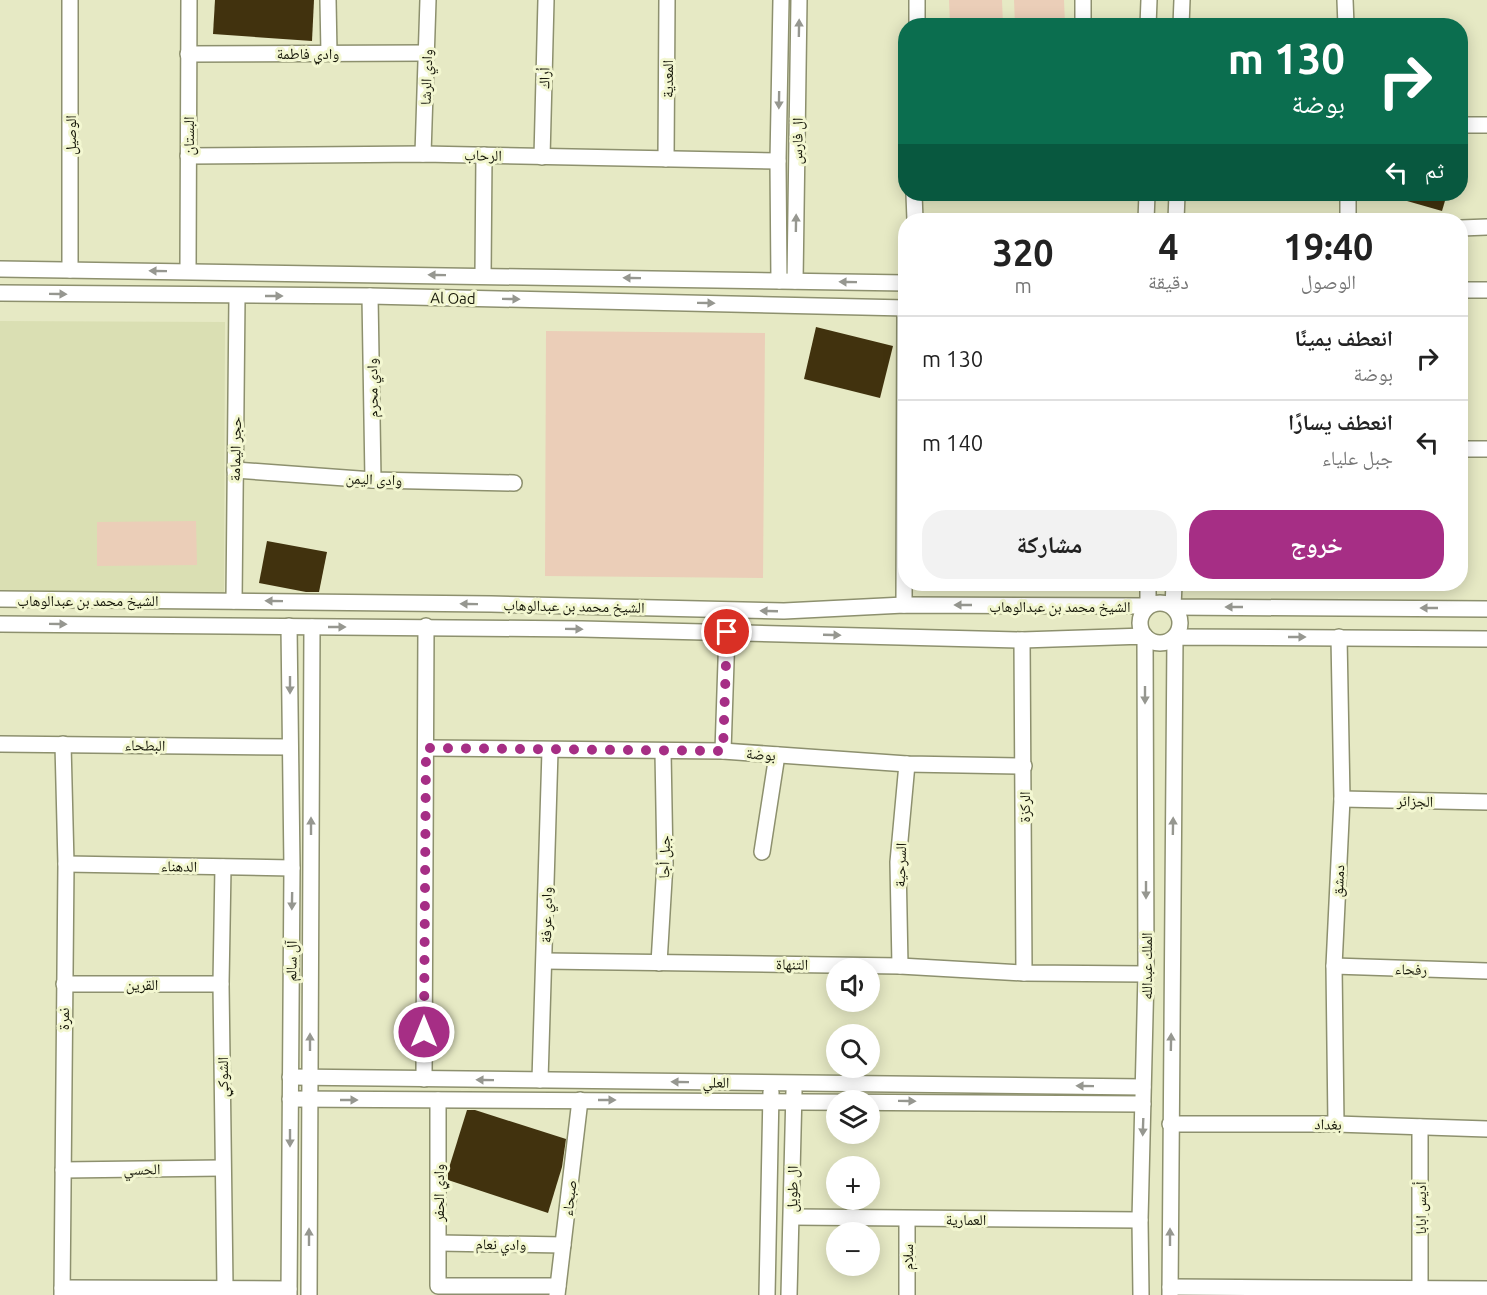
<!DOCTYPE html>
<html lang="ar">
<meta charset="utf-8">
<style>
:root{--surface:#fff;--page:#f2f2f2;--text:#222;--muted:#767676;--line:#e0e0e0;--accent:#a62e85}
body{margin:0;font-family:Ubuntu,"Noto Naskh Arabic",sans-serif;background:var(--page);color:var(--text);direction:rtl;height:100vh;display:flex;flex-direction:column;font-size:22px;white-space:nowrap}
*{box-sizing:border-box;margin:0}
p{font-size:20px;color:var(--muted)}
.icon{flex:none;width:33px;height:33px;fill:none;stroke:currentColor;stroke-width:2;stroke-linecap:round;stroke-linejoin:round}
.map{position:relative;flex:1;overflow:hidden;direction:ltr}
.panel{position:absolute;left:898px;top:213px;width:570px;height:378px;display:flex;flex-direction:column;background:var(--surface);border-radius:24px;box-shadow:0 3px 15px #0003;direction:rtl}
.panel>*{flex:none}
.hud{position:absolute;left:898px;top:18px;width:570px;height:183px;border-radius:24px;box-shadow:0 3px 15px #0003;direction:rtl;background:#0b6e4f;color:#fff;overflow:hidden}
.fabs{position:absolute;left:826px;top:958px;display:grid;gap:12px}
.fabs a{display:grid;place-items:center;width:54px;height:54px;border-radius:50%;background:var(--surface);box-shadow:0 3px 15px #0003;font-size:30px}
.pin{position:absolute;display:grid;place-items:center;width:51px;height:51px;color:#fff;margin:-26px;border:3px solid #fff;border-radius:50%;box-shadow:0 2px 6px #0007}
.me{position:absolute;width:66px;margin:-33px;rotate:0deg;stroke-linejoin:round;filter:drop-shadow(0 0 4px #0008)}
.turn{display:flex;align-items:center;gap:21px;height:126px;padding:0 24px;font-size:27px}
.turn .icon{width:78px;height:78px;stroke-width:2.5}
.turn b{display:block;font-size:42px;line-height:51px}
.then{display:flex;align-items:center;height:57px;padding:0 24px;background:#0003;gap:12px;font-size:22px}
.eta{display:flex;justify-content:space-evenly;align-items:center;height:102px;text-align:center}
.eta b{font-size:36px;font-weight:700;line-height:42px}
.action{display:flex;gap:12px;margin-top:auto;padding:12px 24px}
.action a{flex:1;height:69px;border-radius:24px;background:var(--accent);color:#fff;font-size:24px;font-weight:700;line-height:69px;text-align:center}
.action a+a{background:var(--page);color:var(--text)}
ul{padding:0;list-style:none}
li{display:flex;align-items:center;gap:18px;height:84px;padding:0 24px;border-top:2px solid var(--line)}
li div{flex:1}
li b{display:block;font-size:22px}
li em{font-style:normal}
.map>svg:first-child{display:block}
.built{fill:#dadfb3}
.green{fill:#ebceb8}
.building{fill:#41320e}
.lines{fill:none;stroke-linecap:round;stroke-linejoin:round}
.minor-casing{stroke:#8d906e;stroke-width:18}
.minor{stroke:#fff;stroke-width:15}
.oneway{fill:#969790}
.route{stroke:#a62e85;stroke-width:10;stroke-dasharray:0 18}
.labels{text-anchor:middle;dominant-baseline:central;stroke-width:6;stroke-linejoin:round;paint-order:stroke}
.street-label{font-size:15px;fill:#161709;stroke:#f3f7d1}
</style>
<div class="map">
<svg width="1487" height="1295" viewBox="0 0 1487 1295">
<rect width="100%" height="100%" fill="#e6e9c4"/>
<path class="built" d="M 0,321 L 225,322 L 224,594 L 0,593 Z"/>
<g class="green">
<path d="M 949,0 L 1002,0 L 1003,25 L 950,25 Z"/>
<path d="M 1014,0 L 1064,0 L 1065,25 L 1015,25 Z"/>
<path d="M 546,331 L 765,333 L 763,578 L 545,576 Z"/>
<path d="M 196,521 L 197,565 L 97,566 L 97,522 Z"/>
</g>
<g class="building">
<path d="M 215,0 L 314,0 L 312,41 L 213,34 Z"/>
<path d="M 1393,194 L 1447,194 L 1442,211 L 1393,197 Z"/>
<path d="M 816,327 L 893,346 L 880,398 L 804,379 Z"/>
<path d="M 267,541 L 327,552 L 319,592 L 306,592 L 259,583 Z"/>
<path d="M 467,1110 L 475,1110 L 566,1139 L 562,1167 L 548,1213 L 448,1180 L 448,1171 Z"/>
</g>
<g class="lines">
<defs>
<g id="minor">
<path d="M 328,0 L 329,53"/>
<path d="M 1083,0 L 1083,26"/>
<path d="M 1345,0 L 1346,26"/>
<path d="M 917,26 L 917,0"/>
<path d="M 1148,26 L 1149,0"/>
<path d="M 1181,26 L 1182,0"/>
<path d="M 188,54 L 427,53"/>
<path d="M 1461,125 L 1487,125"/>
<path d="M 423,154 L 428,0"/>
<path d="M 188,156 L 423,154 L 778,161"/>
<path d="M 542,157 L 546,0"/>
<path d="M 666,159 L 667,0"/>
<path d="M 914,194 L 915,220"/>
<path d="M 1146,220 L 1147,194"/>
<path d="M 1176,220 L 1177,194"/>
<path d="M 1348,220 L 1348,194"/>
<path d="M 1461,228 L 1487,227"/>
<path d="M 0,269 L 906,283"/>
<path d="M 70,270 L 70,0"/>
<path d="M 188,271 L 189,0"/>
<path d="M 483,276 L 484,155"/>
<path d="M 779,281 L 778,161 L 781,0"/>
<path d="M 795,281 L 799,0"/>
<path d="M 1461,290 L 1487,290"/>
<path d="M 0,293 L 370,296 L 906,308"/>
<path d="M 370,296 L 373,480"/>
<path d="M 1461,449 L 1487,449"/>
<path d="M 235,470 L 373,480 L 514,483"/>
<path d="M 1174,584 L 1173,607 L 1487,609"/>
<path d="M 0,599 L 491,604 L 784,611 L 904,605 L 1148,606 L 1148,584"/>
<path d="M 234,601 L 237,297"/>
<circle cx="1160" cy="623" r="20"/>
<path d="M 904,605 L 905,308"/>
<path d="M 0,624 L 582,629 L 1022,640 L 1145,636 L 1146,974 L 1140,1220 L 1141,1295"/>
<path d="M 1022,640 L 1024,973"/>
<path d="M 0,744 L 290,747"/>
<path d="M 426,748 L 723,751 L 907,764 L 1024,766"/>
<path d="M 723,751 L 727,632"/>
<path d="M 1342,799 L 1487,802"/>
<path d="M 762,852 L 777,755"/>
<path d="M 66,864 L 292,868"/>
<path d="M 223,867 L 221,984 L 225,1287"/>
<path d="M 545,961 L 900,966 L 1024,973 L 1146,974"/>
<path d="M 659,963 L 665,863 L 663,752"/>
<path d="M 900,966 L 898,862 L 907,764"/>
<path d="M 1334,966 L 1487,971"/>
<path d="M 64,984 L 221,984"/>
<path d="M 290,1077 L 1143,1087"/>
<path d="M 424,1079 L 426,626"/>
<path d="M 540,1080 L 550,751"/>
<path d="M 290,1099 L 1143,1104"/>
<path d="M 438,1100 L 438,1286 L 558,1286"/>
<path d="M 1170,1124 L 1336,1124 L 1487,1129"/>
<path d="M 1336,1124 L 1334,966 L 1342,799 L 1339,637"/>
<path d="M 63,1170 L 222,1168"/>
<path d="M 792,1217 L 1140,1220"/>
<path d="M 907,1219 L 907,1295"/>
<path d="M 439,1243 L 563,1245"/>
<path d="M 1170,1287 L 1487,1289"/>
<path d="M 62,1288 L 289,1289"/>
<path d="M 1420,1288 L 1420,1127"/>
<path d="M 62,1295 L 66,864 L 63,744"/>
<path d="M 289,1295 L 292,868 L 289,626"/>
<path d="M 309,1295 L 312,627"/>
<path d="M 557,1295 L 580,1100"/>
<path d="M 767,1295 L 771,1092"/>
<path d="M 789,1295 L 794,1091"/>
<path d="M 1170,1295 L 1175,637 L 1487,639"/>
</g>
</defs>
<use href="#minor" class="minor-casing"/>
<use href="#minor" class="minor"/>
</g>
<defs><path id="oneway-solid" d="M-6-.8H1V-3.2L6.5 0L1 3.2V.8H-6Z" transform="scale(1.5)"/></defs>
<g class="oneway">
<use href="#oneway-solid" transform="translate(799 28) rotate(-89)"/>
<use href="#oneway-solid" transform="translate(779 100) rotate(91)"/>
<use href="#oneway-solid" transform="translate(796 223) rotate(-89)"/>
<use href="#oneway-solid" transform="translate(158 271) rotate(-179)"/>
<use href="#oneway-solid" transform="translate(437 275) rotate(-179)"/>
<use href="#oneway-solid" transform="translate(632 278) rotate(-179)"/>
<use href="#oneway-solid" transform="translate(848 282) rotate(-179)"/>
<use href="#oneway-solid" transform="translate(58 294) rotate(1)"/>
<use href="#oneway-solid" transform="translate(274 296)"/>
<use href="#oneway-solid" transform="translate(511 299) rotate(1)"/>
<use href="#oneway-solid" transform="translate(706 303) rotate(1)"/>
<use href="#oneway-solid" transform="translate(274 601) rotate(-179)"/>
<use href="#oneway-solid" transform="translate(469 604) rotate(-179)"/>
<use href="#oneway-solid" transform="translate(963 605) rotate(-180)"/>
<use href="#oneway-solid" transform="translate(1234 607) rotate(-180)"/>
<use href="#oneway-solid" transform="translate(1429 608) rotate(-180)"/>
<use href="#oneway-solid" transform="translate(769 611) rotate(-178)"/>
<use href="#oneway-solid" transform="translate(58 624) rotate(1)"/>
<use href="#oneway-solid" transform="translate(337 627)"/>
<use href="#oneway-solid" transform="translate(574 629) rotate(1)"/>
<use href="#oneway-solid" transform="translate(832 635) rotate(2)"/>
<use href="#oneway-solid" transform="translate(1297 637)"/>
<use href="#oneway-solid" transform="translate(290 685) rotate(90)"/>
<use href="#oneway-solid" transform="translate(1145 695) rotate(90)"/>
<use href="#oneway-solid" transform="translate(311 826) rotate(-90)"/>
<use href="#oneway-solid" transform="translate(1173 826) rotate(-89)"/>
<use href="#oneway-solid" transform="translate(1146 890) rotate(90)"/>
<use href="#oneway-solid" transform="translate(292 901) rotate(91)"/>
<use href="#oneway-solid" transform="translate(310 1042) rotate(-90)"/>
<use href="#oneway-solid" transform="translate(1171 1042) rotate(-89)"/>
<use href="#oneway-solid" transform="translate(485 1080) rotate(-179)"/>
<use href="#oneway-solid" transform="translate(680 1082) rotate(-179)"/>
<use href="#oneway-solid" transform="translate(1085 1086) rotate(-179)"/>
<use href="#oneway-solid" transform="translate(349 1100)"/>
<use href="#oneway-solid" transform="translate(607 1100)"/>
<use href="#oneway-solid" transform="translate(907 1101) rotate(1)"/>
<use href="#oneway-solid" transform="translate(1143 1127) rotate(92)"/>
<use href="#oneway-solid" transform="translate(290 1138) rotate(90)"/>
<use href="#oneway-solid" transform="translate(309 1237) rotate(-90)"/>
<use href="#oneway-solid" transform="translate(1170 1237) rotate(-90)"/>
</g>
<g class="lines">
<path class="route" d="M 424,1032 L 426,748 L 723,751 L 727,632"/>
</g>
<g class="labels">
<g class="street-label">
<text x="308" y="53">وادي فاطمة</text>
<text transform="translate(426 77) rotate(-88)">وادي الرشا</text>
<text transform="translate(544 78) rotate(-89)">أراك</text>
<text transform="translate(667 79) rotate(-90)">المعدية</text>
<text transform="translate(70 135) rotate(-90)">الوصيل</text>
<text transform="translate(188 136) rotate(-90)">البستان</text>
<text transform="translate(797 141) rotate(-89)">ال فارس</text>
<text transform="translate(483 155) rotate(1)">الرحاب</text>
<text transform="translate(453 298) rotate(1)">Al Oad</text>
<text transform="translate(372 388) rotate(-91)">وادي محرم</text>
<text transform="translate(235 449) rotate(-89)">حجر اليمامة</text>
<text transform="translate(374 479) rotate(2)">وادى اليمن</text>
<text x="88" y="600">الشيخ محمد بن عبدالوهاب</text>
<text transform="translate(574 606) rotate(1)">الشيخ محمد بن عبدالوهاب</text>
<text x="1060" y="606">الشيخ محمد بن عبدالوهاب</text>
<text transform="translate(145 745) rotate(1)">البطحاء</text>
<text transform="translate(761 754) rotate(4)">بوضة</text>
<text transform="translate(1415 801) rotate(1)">الجزائر</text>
<text transform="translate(1024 807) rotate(-90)">الركزة</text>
<text transform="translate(664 857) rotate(-89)">جبل أجا</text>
<text transform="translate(900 865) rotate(-88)">السرحية</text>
<text transform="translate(179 866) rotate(1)">الدهناء</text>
<text transform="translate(1338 881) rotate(-87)">دمشق</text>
<text transform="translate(546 915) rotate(-89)">وادي عرفة</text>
<text transform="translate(291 961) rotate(-89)">آل سالم</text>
<text transform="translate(792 964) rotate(1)">التنهاة</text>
<text transform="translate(1146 966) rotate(-90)">الملك عبدالله</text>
<text transform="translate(1411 969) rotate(2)">رفحاء</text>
<text x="142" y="984">القرين</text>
<text transform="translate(63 1019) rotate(-90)">نمرة</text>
<text transform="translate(222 1077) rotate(-90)">الشوكي</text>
<text transform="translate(716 1082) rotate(1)">العلي</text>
<text transform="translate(1328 1124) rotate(1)">بغداد</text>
<text transform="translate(142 1169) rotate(-1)">الحسي</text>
<text transform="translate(792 1189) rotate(-89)">ال طويل</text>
<text transform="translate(438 1193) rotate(-90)">وادي الحفر</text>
<text transform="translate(569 1198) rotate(-83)">صبحاء</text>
<text transform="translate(1420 1208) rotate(-90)">أديس ابابا</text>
<text x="966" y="1219">العمارية</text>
<text transform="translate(501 1244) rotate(1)">وادي نعام</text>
<text transform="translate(907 1257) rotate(-90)">سلام</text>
</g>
</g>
</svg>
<div class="fabs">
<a><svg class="icon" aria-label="sound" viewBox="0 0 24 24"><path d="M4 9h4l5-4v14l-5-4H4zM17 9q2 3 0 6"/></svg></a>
<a><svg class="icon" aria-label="search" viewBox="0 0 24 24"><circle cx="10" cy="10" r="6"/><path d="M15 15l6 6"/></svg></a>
<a><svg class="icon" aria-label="layers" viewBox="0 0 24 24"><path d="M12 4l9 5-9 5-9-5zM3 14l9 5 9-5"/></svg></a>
<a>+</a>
<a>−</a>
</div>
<div class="pin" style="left:727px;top:632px;background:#d93025"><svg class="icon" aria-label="arrive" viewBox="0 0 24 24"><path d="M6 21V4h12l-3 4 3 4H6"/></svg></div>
<svg class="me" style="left:424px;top:1032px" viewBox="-20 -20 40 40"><circle r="17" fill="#a62e85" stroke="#fff" stroke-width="3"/><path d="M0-11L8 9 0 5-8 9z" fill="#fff"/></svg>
<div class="hud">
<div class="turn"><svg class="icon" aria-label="right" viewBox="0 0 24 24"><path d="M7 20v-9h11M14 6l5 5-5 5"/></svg><div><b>130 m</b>بوضة</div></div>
<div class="then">ثم<svg class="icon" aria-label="left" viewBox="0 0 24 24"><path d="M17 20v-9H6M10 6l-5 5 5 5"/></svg></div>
</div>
<section class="panel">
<div class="eta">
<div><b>19:40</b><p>الوصول</p></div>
<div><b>4</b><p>دقيقة</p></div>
<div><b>320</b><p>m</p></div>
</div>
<ul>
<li><svg class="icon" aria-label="right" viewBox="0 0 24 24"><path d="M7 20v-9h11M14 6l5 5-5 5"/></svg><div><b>انعطف يمينًا</b><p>بوضة</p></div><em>130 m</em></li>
<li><svg class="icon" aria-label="left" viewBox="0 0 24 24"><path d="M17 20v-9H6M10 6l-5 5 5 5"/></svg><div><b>انعطف يسارًا</b><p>جبل علياء</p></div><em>140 m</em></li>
</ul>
<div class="action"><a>خروج</a><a>مشاركة</a></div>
</section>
</div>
